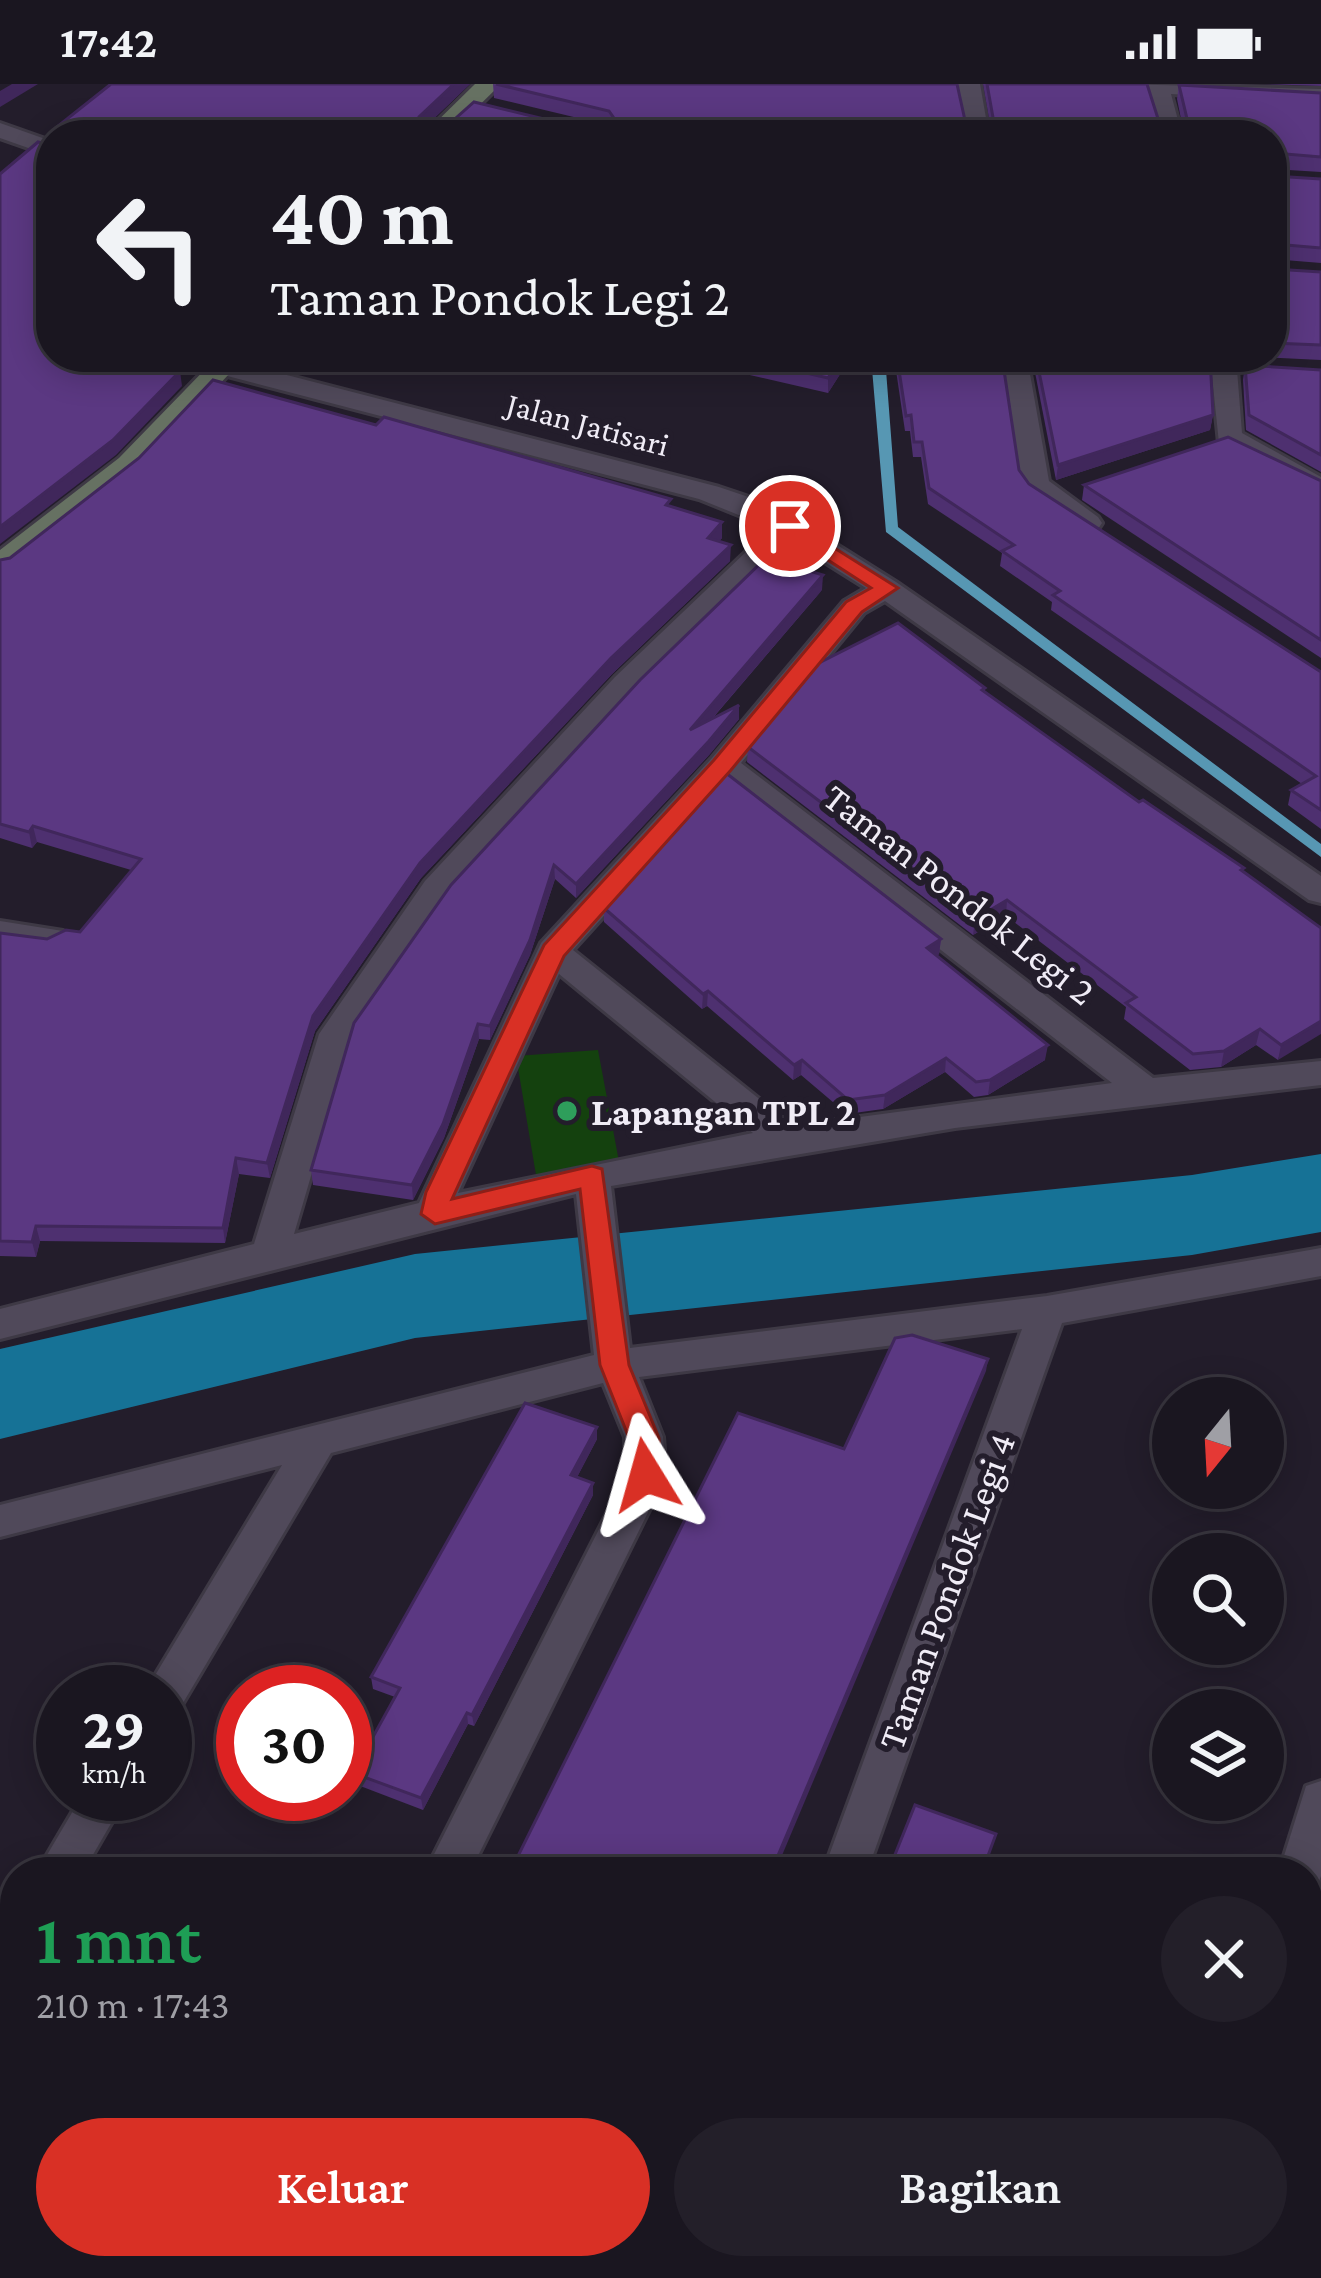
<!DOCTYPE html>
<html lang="id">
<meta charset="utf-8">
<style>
:root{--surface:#1a1620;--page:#231f29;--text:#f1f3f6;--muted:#9f9fa5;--line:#38353e;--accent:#d93025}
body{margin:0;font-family:"Crimson Pro",serif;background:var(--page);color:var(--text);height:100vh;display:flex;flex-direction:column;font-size:45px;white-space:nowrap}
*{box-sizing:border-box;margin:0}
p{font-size:39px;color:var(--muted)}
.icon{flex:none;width:66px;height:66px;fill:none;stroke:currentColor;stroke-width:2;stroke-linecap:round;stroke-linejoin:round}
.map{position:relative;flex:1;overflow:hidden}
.sheet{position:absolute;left:0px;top:1773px;width:1323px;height:423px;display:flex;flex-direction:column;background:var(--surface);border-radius:48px 48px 0 0;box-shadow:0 6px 30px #0003,0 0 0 3px var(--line)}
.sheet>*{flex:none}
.hud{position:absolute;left:36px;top:36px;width:1251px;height:252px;border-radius:48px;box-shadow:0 6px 30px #0003,0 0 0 3px var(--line);background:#1a1620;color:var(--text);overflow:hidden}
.needle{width:78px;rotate:198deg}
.fabs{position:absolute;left:1152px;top:1293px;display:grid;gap:24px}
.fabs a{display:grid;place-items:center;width:132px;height:132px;border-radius:50%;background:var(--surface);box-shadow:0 6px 30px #0003,0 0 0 3px var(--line);font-size:60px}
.speed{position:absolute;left:36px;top:1581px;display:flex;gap:24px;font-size:60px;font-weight:700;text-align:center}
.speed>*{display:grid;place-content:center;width:156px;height:156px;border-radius:50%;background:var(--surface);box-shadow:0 6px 30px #0003,0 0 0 3px var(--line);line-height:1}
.speed small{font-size:30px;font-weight:400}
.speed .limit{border:18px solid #d22;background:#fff;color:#111}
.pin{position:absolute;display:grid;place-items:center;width:102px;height:102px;color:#fff;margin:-51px;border:6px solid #fff;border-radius:50%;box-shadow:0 3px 12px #0007}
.me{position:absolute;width:132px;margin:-66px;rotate:352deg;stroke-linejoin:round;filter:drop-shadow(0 0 9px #0008)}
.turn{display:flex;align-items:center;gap:42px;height:252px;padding:0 36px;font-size:54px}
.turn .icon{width:156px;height:156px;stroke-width:2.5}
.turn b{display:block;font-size:84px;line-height:102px}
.round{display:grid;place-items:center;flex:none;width:126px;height:126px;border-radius:63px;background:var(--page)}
.headline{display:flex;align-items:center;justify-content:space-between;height:204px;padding:0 36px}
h1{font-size:72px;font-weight:600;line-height:90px;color:#1e9e55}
.primary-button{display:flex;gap:24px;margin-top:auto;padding:24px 36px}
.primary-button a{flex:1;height:138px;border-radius:72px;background:var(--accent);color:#fff;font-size:48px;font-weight:600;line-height:138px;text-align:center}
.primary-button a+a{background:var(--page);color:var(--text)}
.status{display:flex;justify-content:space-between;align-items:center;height:84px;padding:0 60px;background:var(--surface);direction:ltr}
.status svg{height:33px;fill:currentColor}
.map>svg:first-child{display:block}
.green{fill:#14410e}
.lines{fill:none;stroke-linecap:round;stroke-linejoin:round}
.stream{fill:#5797b3;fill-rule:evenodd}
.river{fill:#167296;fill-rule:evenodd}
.street-casing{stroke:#3e3945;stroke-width:6}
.secondary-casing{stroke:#3e3945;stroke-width:6}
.street{fill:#50495a;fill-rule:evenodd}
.secondary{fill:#667162;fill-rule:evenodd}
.wall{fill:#4e3070}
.shaded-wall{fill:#40275b}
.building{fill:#5b3882;stroke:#40275b;stroke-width:3}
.route{fill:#d93025;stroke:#8d1f18;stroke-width:3}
.leisure-dot{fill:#2e9e5b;stroke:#231d2b;stroke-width:4.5}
.labels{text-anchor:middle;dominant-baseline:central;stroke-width:12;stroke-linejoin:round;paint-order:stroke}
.far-street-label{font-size:33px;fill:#f0ecf6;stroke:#231d2b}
.street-label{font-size:39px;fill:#f0ecf6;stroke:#231d2b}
.poi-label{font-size:39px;font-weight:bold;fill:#f0ecf6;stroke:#231d2b;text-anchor:start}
</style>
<div class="status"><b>17:42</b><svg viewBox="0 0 49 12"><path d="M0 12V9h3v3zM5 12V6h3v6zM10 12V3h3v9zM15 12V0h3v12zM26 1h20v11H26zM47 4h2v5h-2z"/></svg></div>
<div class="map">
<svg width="1321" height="2194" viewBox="0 0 1321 2194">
<rect width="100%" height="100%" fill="#231d2b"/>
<path class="green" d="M 598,966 L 620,1083 L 536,1091 L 516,972 Z"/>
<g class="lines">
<path class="stream" d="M 871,273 L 885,273 L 898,443 L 1321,760 L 1321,773 L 886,448 Z"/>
<path class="river" d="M 1321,1070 L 1321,1148 L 1192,1171 L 415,1254 L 0,1355 L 0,1265 L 415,1170 L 1192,1091 Z"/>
<defs>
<g id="street">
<path d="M 956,0 L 980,0 L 989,51 L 965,51 Z"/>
<path d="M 1117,0 L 1321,5 L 1321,19 L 1171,10 L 1182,51 L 1158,51 L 1148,8 L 1121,5 Z"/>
<path d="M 0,39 L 51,57 L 51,72 L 0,54 Z"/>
<path d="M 1001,273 L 1027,273 L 1049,397 L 1098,433 L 1102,439 L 1098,445 L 1078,445 L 1022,400 Z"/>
<path d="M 1210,273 L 1236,273 L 1242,349 L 1321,393 L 1321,413 L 1219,359 Z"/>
<path d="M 225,275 L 719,403 L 775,422 L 896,498 L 1321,792 L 1321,819 L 1309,816 L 885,517 L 864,529 L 741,679 L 1153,994 L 1321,977 L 1321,1001 L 955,1044 L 611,1102 L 630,1264 L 1047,1212 L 1321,1164 L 1321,1192 L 1062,1239 L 867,1788 L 823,1788 L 1022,1245 L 639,1293 L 663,1353 L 666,1392 L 470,1788 L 425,1788 L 626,1392 L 625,1353 L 603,1299 L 331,1369 L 180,1624 L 165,1629 L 165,1608 L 145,1608 L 282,1381 L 0,1453 L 0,1421 L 594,1271 L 576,1110 L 0,1255 L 0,1225 L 254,1160 L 319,950 L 425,797 L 615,593 L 771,444 L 699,415 L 216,289 L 212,283 ZM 791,457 L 866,504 L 844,517 L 712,674 L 541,859 L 419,1119 L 294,1150 L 352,952 L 449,813 L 637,607 ZM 725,698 L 1112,999 L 793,1042 L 573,866 ZM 559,890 L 753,1049 L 458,1109 Z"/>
<path d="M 0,837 L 63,847 L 68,855 L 63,863 L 51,866 L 0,859 Z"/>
<path d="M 1321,1697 L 1321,1792 L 1317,1802 L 1308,1805 L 1308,1788 L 1279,1788 L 1306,1702 Z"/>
<path d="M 83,1710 L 128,1710 L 83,1788 L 37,1788 Z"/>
<path d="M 15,1840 L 15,1901 L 0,1907 L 0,1846 Z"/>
<path d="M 860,2181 L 999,2181 L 1004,2194 L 865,2194 Z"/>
<path d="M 1167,2181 L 1215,2181 L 1212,2194 L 1164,2194 Z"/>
</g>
<g id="secondary">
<path d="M 475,0 L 501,0 L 449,51 L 423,51 Z"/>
<path d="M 217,273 L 245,273 L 139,386 L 10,486 L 0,489 L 0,466 L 119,374 Z"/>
</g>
</defs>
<use href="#street" class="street-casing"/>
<use href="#secondary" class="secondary-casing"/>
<use href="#street" class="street"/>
<use href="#secondary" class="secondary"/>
</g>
<g class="wall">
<path d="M 111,0 L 470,0 L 428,40 L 607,41 L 494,14 L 493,0 L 966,41 L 990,40 L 983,0 L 1147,0 L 1160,41 L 1182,40 L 1177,15 L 1179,1 L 1321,9 L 1321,88 L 1272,85 L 1272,51 L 52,51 Z"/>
<path d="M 1264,0 L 1321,0 L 1321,2 Z"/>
<path d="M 1274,92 L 1321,95 L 1321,179 L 1272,175 Z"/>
<path d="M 1272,182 L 1274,185 L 1321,188 L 1321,276 L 1261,273 L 1272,273 Z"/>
<path d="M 671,273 L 851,273 L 828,309 Z"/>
<path d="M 894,273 L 1002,273 L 1019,386 L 1029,400 L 1321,588 L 1321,745 L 1288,721 L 1291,706 L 1302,700 L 1051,526 L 1052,518 L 1000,482 L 1002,469 L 928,420 L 921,373 L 913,373 L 910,347 L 905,347 Z"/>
<path d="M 1032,273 L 1210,273 L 1213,331 L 1210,346 L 1056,396 Z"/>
<path d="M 1245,281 L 1321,286 L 1321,388 L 1246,346 L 1243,296 Z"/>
<path d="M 1321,397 L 1321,574 L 1082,416 L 1084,401 Z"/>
<path d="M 671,422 L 722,438 L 722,454 L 718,458 L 730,477 L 612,590 L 421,794 L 315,947 L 270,1094 L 239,1090 L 225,1159 L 40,1157 L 36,1173 L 0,1172 L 0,849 L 47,855 L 80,848 L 131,786 L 37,758 L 32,764 L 0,754 L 0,476 Z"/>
<path d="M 822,506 L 712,635 L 739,635 L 709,671 L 576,814 L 555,795 L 530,871 L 490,956 L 479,955 L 444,1054 L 413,1116 L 313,1101 L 311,1086 L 354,939 Z"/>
<path d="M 985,604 L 985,608 L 1139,718 L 1244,788 L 1321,844 L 1278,976 L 1256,961 L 1221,983 L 1190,986 L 1124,935 L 1126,923 L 1006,832 L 973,851 L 747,678 L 748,663 Z"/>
<path d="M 604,824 L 941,855 L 939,870 L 937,872 L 1045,976 L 988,1011 L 974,1013 L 945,988 L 883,1025 L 847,1030 L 801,991 L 793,996 L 707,922 L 702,925 L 604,838 Z"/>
<path d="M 597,1343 L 597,1355 L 577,1393 L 593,1399 L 593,1411 L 474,1642 L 468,1640 L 423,1726 L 355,1700 L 353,1689 L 395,1613 L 373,1605 L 371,1593 Z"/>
</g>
<g class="shaded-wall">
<path d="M 12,0 L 38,0 L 0,23 L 0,7 Z"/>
<path d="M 454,0 L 470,0 L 420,48 L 419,33 Z"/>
<path d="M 162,273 L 179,273 L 157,295 L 155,280 Z"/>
<path d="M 842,273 L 851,273 L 828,309 L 828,294 Z"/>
<path d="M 180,287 L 182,302 L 116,371 L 0,460 L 0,443 Z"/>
<path d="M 1213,331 L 1210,346 L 1056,396 L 1058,381 Z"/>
<path d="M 722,438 L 722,454 L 708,470 L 708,454 Z"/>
<path d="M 731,461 L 730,477 L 612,590 L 421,794 L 315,947 L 270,1094 L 267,1079 L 313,932 L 420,779 L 611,574 Z"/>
<path d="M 823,491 L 822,506 L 690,660 L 690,646 Z"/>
<path d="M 739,621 L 739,635 L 709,671 L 576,814 L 576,800 Z"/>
<path d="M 33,742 L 37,758 L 32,764 L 29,748 Z"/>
<path d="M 554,781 L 555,795 L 530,871 L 490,956 L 490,942 Z"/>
<path d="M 1007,816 L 1006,832 L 973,851 L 975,835 Z"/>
<path d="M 941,855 L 939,870 L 925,878 L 927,864 Z"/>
<path d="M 708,907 L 707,922 L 702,925 L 703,910 Z"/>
<path d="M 1321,937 L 1321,950 L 1278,976 L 1281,961 Z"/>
<path d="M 478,940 L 479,955 L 444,1054 L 413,1116 L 412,1101 Z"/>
<path d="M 1260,945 L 1256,961 L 1221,983 L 1224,967 Z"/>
<path d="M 1048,961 L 1045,976 L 988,1011 L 990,996 Z"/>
<path d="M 946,974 L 945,988 L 883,1025 L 885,1011 Z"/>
<path d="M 802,976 L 801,991 L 793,996 L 794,981 Z"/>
<path d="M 236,1074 L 239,1090 L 225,1159 L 223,1144 Z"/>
<path d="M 36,1142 L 40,1157 L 36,1173 L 32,1158 Z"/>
<path d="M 988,1275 L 986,1287 L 775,1788 L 771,1788 Z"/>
<path d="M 597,1343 L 597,1355 L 572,1403 L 571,1391 Z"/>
<path d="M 593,1399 L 593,1411 L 474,1642 L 472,1631 Z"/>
<path d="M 467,1629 L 468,1640 L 423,1726 L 421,1714 Z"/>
</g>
<g class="building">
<path d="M 111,0 L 454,0 L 419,33 L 419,40 L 448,41 L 474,18 L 569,41 L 612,41 L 616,37 L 609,27 L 496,0 L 957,0 L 966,41 L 994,39 L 987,0 L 1147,0 L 1160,41 L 1188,39 L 1179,1 L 1321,9 L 1321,73 L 1275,69 L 1272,80 L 1272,51 L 52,51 L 53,46 Z"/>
<path d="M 38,58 L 51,61 L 51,273 L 162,273 L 155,280 L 180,287 L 113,356 L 0,443 L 0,90 Z"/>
<path d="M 1272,90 L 1274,92 L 1321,95 L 1321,164 L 1275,160 L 1272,162 Z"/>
<path d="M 1272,182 L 1274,185 L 1321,188 L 1321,261 L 1272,259 Z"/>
<path d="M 737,273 L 842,273 L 828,294 Z"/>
<path d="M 897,273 L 1002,273 L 1019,386 L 1029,400 L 1321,588 L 1321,726 L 1291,706 L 1316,692 L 1053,511 L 1060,507 L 1002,467 L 1014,461 L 929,404 L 922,358 L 914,358 L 911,331 L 906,332 Z"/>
<path d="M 1036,273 L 1210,273 L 1213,331 L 1058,381 Z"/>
<path d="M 1245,281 L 1321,286 L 1321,371 L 1249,331 Z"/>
<path d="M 213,296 L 376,341 L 384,333 L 671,415 L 666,421 L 722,438 L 708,454 L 731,461 L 611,574 L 420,779 L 313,932 L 267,1079 L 236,1074 L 223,1144 L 36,1142 L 32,1158 L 0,1157 L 0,849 L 47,855 L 66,846 L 80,848 L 141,775 L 33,742 L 29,748 L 0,740 L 0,476 L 10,474 L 139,374 Z"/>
<path d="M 1228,353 L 1321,397 L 1321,556 L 1084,401 Z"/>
<path d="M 766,474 L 823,491 L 690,646 L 739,621 L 709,657 L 576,800 L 554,781 L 530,856 L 490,942 L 478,940 L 443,1040 L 412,1101 L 311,1086 L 354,939 L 451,801 L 640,596 Z"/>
<path d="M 898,539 L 985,604 L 982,606 L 1139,718 L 1143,716 L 1244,784 L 1241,786 L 1321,844 L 1321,937 L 1281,961 L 1260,945 L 1224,967 L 1193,970 L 1126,919 L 1136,913 L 1007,816 L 975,835 L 748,663 L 815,581 Z"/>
<path d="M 726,689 L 941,855 L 927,864 L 1048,961 L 990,996 L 976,998 L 946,974 L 885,1011 L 848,1016 L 802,976 L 794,981 L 708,907 L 703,910 L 604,824 Z"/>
<path d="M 912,1251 L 988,1275 L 771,1788 L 510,1788 L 738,1329 L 844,1365 L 895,1254 Z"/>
<path d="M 525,1319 L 597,1343 L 571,1391 L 593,1399 L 472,1631 L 467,1629 L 421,1714 L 353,1689 L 400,1604 L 371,1593 Z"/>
<path d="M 915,1721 L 996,1750 L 982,1788 L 888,1788 Z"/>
<path d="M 304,1779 L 329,1788 L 299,1788 Z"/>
<path d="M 176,2181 L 262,2181 L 376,2194 L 173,2194 Z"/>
</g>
<path class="route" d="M 790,436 L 898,504 L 862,528 L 731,686 L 564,872 L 452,1115 L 592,1082 L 602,1085 L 629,1281 L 659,1354 L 661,1391 L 657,1400 L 636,1400 L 629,1354 L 600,1281 L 580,1105 L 435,1140 L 421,1130 L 426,1108 L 544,861 L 714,676 L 846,518 L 871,504 L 783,447 L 783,438 Z"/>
<circle class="leisure-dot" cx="567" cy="1027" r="12"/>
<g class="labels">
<g class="far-street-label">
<text transform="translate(588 340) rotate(15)">Jalan Jatisari</text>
</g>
<g class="street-label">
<text transform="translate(960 810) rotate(38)">Taman Pondok Legi 2</text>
<text transform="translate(946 1507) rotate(-70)">Taman Pondok Legi 4</text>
</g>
<g class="poi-label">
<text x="591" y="1027">Lapangan TPL 2</text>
</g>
</g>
</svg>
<div class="fabs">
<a><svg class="needle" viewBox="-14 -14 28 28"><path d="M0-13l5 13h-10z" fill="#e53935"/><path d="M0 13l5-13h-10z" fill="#9f9fa5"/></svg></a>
<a><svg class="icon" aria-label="search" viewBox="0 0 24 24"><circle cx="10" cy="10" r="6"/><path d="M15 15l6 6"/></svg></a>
<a><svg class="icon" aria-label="layers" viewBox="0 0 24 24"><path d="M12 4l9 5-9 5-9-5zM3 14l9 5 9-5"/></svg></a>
</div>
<div class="speed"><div>29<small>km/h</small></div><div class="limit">30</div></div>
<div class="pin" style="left:790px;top:442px;background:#d93025"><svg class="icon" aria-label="arrive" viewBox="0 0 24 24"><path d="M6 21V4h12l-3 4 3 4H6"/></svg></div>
<svg class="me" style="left:646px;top:1391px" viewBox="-20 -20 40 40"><path d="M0-17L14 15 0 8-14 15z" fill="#d93025" stroke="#fff" stroke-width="4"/></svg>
<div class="hud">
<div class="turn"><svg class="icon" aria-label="left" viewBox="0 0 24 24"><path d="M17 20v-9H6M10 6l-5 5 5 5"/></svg><div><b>40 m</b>Taman Pondok Legi 2</div></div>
</div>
<section class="sheet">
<div class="headline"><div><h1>1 mnt</h1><p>210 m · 17:43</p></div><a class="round"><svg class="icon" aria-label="close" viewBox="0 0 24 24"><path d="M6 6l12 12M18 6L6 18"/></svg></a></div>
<div class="primary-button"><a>Keluar</a><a>Bagikan</a></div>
</section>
</div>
